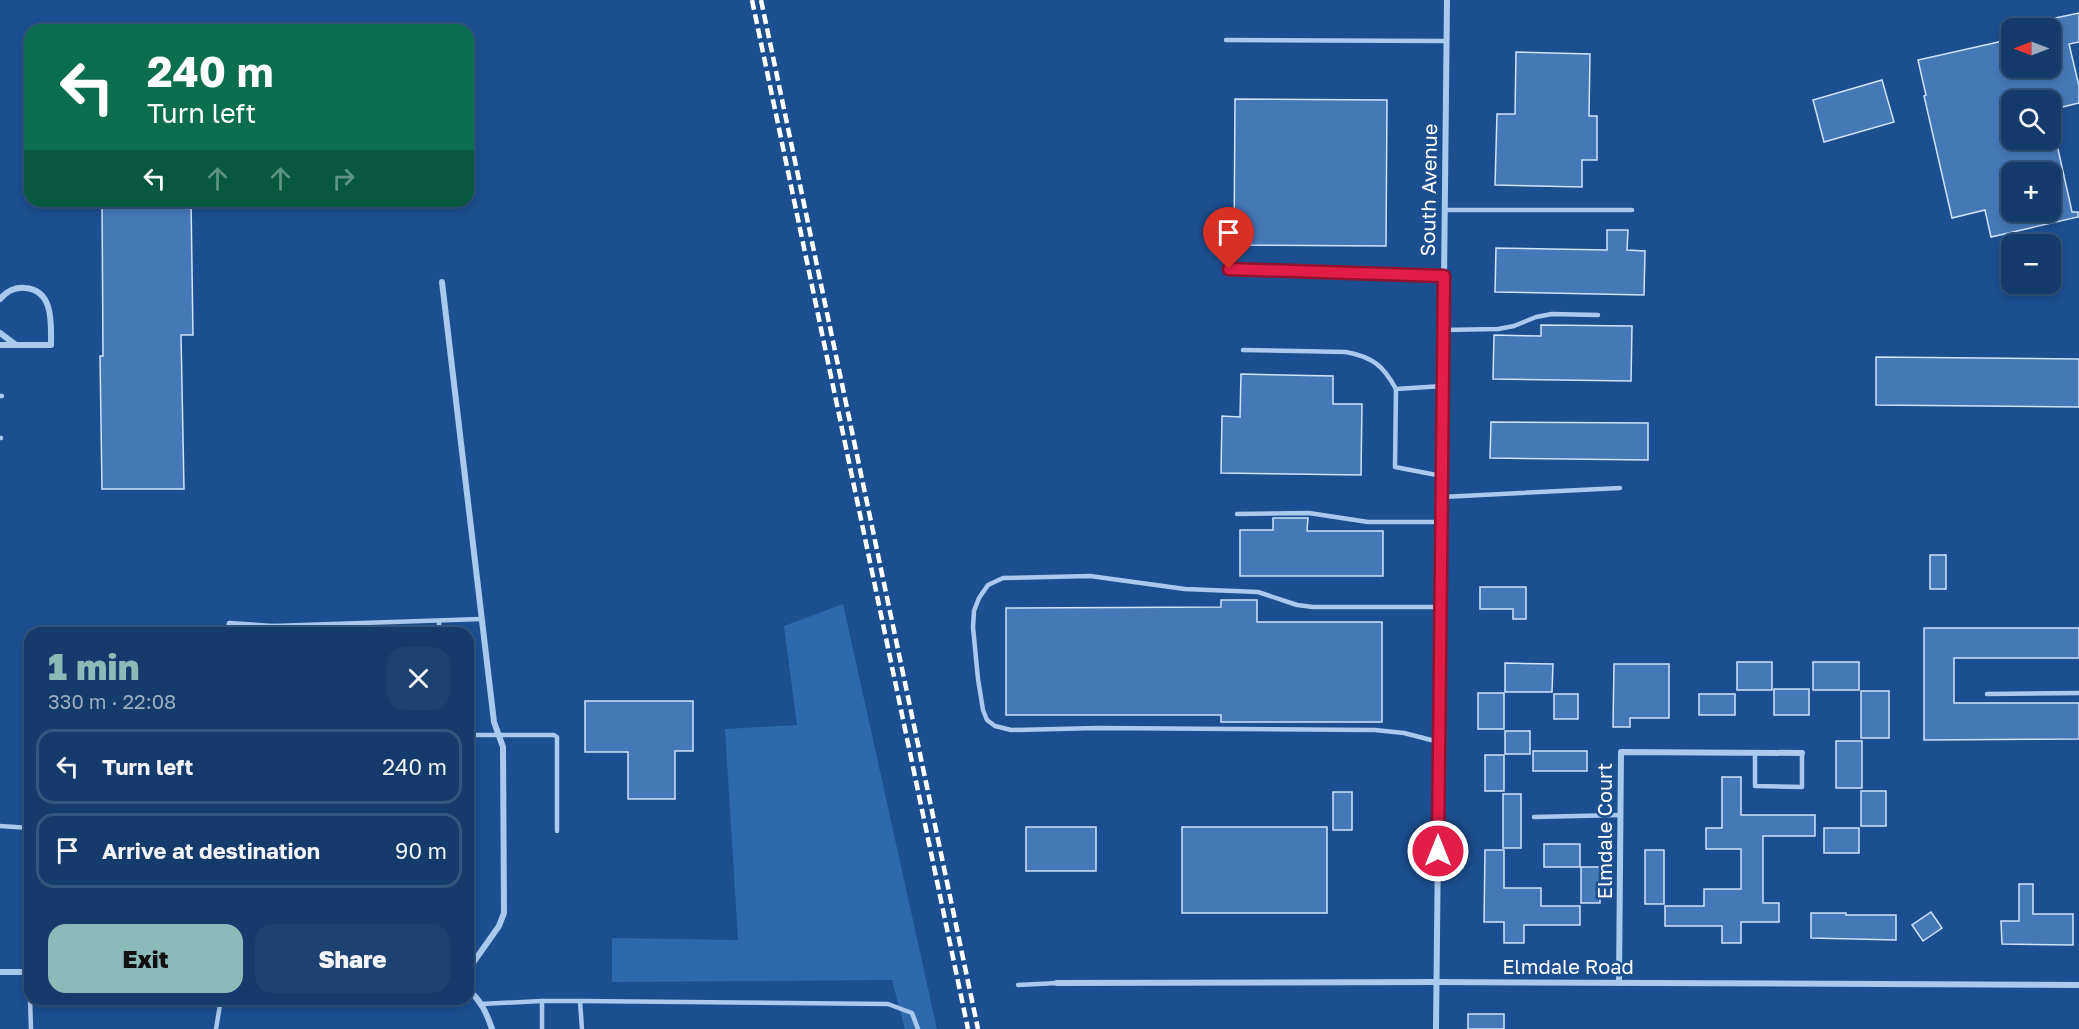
<!DOCTYPE html>
<meta charset="utf-8">
<style>
:root{--surface:#143b6b;--page:#1d4271;--text:#f1f3f6;--muted:#9dadc1;--line:#33557e;--accent:#8bbbb9}
body{margin:0;font-family:"Golos Text",sans-serif;background:var(--page);color:var(--text);height:100vh;display:flex;flex-direction:column;font-size:22px;white-space:nowrap}
*{box-sizing:border-box;margin:0}
p{font-size:20px;color:var(--muted)}
.icon{flex:none;width:33px;height:33px;fill:none;stroke:currentColor;stroke-width:2;stroke-linecap:round;stroke-linejoin:round}
.map{position:relative;flex:1;overflow:hidden}
.drawer{position:absolute;left:24px;top:627px;width:450px;height:378px;display:flex;flex-direction:column;background:var(--surface);border-radius:18px;box-shadow:0 3px 9px #0003,0 0 0 2px var(--line)}
.drawer>*{flex:none}
.top-card{position:absolute;left:24px;top:24px;width:450px;height:183px;border-radius:18px;box-shadow:0 3px 9px #0003,0 0 0 2px var(--line);background:#0b6e4f;color:#fff;overflow:hidden}
.needle{width:39px;rotate:270deg}
.controls{position:absolute;left:2001px;top:18px;display:grid;gap:12px}
.controls a{display:grid;place-items:center;width:60px;height:60px;border-radius:12px;background:var(--surface);box-shadow:0 3px 9px #0003,0 0 0 2px var(--line);font-size:30px}
.pin{position:absolute;display:grid;place-items:center;width:51px;height:51px;color:#fff;margin:-62px -26px;border-radius:50% 50% 50% 0;rotate:-45deg;box-shadow:0 0 6px #0007}
.pin .icon{rotate:45deg}
.me{position:absolute;width:66px;margin:-33px;rotate:0deg;stroke-linejoin:round;filter:drop-shadow(0 0 4px #0008)}
.turn{display:flex;align-items:center;gap:21px;height:126px;padding:0 24px;font-size:27px}
.turn .icon{width:78px;height:78px;stroke-width:2.5}
.turn b{display:block;font-size:42px;line-height:51px}
.lanes{display:flex;align-items:center;height:57px;padding:0 24px;background:#0003;justify-content:center;gap:30px;direction:ltr}
.lanes .off{opacity:.35}
.round{display:grid;place-items:center;flex:none;width:63px;height:63px;border-radius:18px;background:var(--page)}
.summary{display:flex;align-items:center;justify-content:space-between;height:102px;padding:0 24px}
h1{font-size:36px;font-weight:800;line-height:45px;color:var(--accent)}
.action{display:flex;gap:12px;margin-top:auto;padding:12px 24px}
.action a{flex:1;height:69px;border-radius:18px;background:var(--accent);color:#111;font-size:24px;font-weight:800;line-height:69px;text-align:center}
.action a+a{background:var(--page);color:var(--text)}
ul{padding:0;list-style:none}
li{display:flex;align-items:center;gap:18px;height:75px;margin:0 12px 9px;padding:0 12px;border:3px solid var(--line);border-radius:18px}
li div{flex:1}
li b{display:block;font-size:22px}
li em{font-style:normal}
.map>svg:first-child{display:block}
.green{fill:#2e69ad}
.building{fill:#4478b7;stroke:#cfe3fa;stroke-width:1.5;fill-rule:evenodd}
.lines{fill:none;stroke-linecap:round;stroke-linejoin:round}
.lane{stroke:#a9c9ee;stroke-width:4.5}
.street{stroke:#a9c9ee;stroke-width:6}
.rail{stroke:#fff;stroke-width:4.5;stroke-dasharray:10 4.5;stroke-linecap:butt}
.route-casing{stroke:#92132f;stroke-width:15}
.route{stroke:#e11d48;stroke-width:10}
.labels{text-anchor:middle;dominant-baseline:central;stroke-width:5;stroke-linejoin:round;paint-order:stroke}
.street-label{font-size:20px;fill:#fff;stroke:#1b4f8f}
</style>
<div class="map">
<svg width="2079" height="1029" viewBox="0 0 2079 1029">
<rect width="100%" height="100%" fill="#1b4f8f"/>
<path class="green" d="M 843,604 L 937,1029 L 905,1029 L 892,980 L 612,982 L 612,938 L 738,940 L 725,729 L 797,725 L 784,626 Z"/>
<g class="building">
<path d="M 2079,13 L 2079,42 L 2069,44 L 2079,86 L 2079,103 L 2050,110 L 2050,100 L 2012,100 L 2012,140 L 2056,140 L 2072,212 L 2078,212 L 2078,217 L 1991,237 L 1985,210 L 1952,218 L 1924,96 L 1926,95 L 1918,60 L 2012,39 L 2012,68 L 2050,68 L 2050,19 ZM 2012,172 L 2050,172 L 2050,212 L 2012,212 Z"/>
<path d="M 1516,52 L 1590,54 L 1589,116 L 1597,116 L 1597,160 L 1582,160 L 1582,187 L 1495,185 L 1497,114 L 1515,114 Z"/>
<path d="M 1882,80 L 1894,122 L 1824,142 L 1813,100 Z"/>
<path d="M 1235,99 L 1387,100 L 1386,246 L 1234,245 Z"/>
<path d="M 102,201 L 191,201 L 193,335 L 181,335 L 184,489 L 102,489 L 100,356 L 103,356 Z"/>
<path d="M 1607,230 L 1628,230 L 1627,250 L 1645,251 L 1644,295 L 1495,292 L 1496,248 L 1607,250 Z"/>
<path d="M 1541,325 L 1632,326 L 1631,381 L 1493,379 L 1494,335 L 1541,336 Z"/>
<path d="M 1876,357 L 2079,359 L 2079,407 L 1876,405 Z"/>
<path d="M 1241,374 L 1333,376 L 1333,404 L 1362,404 L 1361,475 L 1221,473 L 1222,416 L 1240,417 Z"/>
<path d="M 1491,422 L 1648,423 L 1648,460 L 1490,458 Z"/>
<path d="M 1273,518 L 1308,518 L 1307,531 L 1383,531 L 1383,576 L 1240,576 L 1240,530 L 1273,530 Z"/>
<rect x="1930" y="555" width="16" height="34"/>
<path d="M 1480,587 L 1526,587 L 1526,619 L 1513,619 L 1513,609 L 1480,609 Z"/>
<path d="M 1221,600 L 1257,600 L 1257,622 L 1382,622 L 1382,722 L 1221,722 L 1221,715 L 1006,715 L 1006,608 L 1221,607 Z"/>
<path d="M 1924,628 L 2079,628 L 2079,658 L 1954,658 L 1954,703 L 2079,703 L 2079,739 L 1924,740 Z"/>
<rect x="1737" y="662" width="35" height="28"/>
<rect x="1813" y="662" width="46" height="28"/>
<path d="M 1505,663 L 1553,664 L 1552,692 L 1505,692 Z"/>
<path d="M 1614,664 L 1669,664 L 1669,718 L 1630,718 L 1630,727 L 1613,727 Z"/>
<rect x="1774" y="689" width="35" height="26"/>
<rect x="1861" y="691" width="28" height="47"/>
<rect x="1478" y="693" width="26" height="36"/>
<rect x="1554" y="694" width="24" height="25"/>
<rect x="1699" y="694" width="36" height="21"/>
<path d="M 585,701 L 693,701 L 693,751 L 675,751 L 675,799 L 628,799 L 628,752 L 585,752 Z"/>
<rect x="1505" y="731" width="25" height="23"/>
<rect x="1836" y="741" width="26" height="47"/>
<rect x="1533" y="751" width="54" height="20"/>
<rect x="1485" y="755" width="19" height="36"/>
<path d="M 1722,777 L 1741,777 L 1741,815 L 1815,815 L 1815,836 L 1763,836 L 1763,903 L 1779,903 L 1779,922 L 1741,922 L 1741,943 L 1722,943 L 1722,926 L 1665,926 L 1665,906 L 1704,906 L 1704,889 L 1741,889 L 1741,849 L 1706,849 L 1706,828 L 1722,828 Z"/>
<rect x="1861" y="791" width="25" height="35"/>
<rect x="1333" y="792" width="19" height="38"/>
<rect x="1503" y="794" width="18" height="54"/>
<rect x="1026" y="827" width="70" height="44"/>
<rect x="1182" y="827" width="145" height="86"/>
<rect x="1824" y="828" width="35" height="25"/>
<rect x="1544" y="844" width="36" height="23"/>
<path d="M 1485,850 L 1504,850 L 1504,888 L 1541,888 L 1541,906 L 1580,906 L 1580,925 L 1524,925 L 1524,943 L 1504,943 L 1504,922 L 1484,922 Z"/>
<rect x="1645" y="850" width="19" height="54"/>
<rect x="1581" y="867" width="19" height="36"/>
<path d="M 2019,884 L 2033,884 L 2033,914 L 2073,914 L 2073,945 L 2002,944 L 2001,921 L 2019,921 Z"/>
<path d="M 1931,912 L 1942,928 L 1923,941 L 1912,925 Z"/>
<path d="M 1811,913 L 1846,913 L 1846,915 L 1896,915 L 1896,940 L 1811,938 Z"/>
<rect x="1468" y="1014" width="36" height="15"/>
</g>
<g class="lines">
<g class="lane">
<path d="M 1226,40 L 1446,41"/>
<path d="M 1445,210 L 1632,210"/>
<path d="M 1229,269 L 1444,276"/>
<path d="M 1443,330 L 1498,329 L 1514,326 L 1536,317 L 1552,314 L 1598,315"/>
<path d="M 1243,350 L 1346,352 C 1372,357 1383,365 1396,389"/>
<path d="M 0,396 L 2,396"/>
<path d="M 0,438 L 1,438"/>
<path d="M 1442,476 L 1395,467 L 1396,389 L 1443,386"/>
<path d="M 1442,497 L 1620,488"/>
<path d="M 1237,514 L 1309,513 L 1368,522 L 1441,522"/>
<path d="M 439,621 L 439,633"/>
<path d="M 227,633 L 229,623 L 273,626"/>
<path d="M 274,633 L 273,626 L 481,619"/>
<path d="M 1987,694 L 2079,693"/>
<path d="M 468,735 L 554,735 L 557,737 L 557,831"/>
<path d="M 1439,742 L 1404,733 L 1375,730 L 1097,728 L 1011,730 L 995,726 L 987,720 L 983,710 L 978,679 L 973,627 L 974,611 L 979,598 L 988,585 L 1003,578 L 1090,576 L 1185,589 L 1258,592 L 1297,605 L 1313,607 L 1441,607"/>
<path d="M 1755,753 L 1755,786 L 1802,787 L 1802,753"/>
<path d="M 1534,817 L 1620,815"/>
<path d="M 0,826 L 30,828"/>
<path d="M 29,972 L 30,994"/>
<path d="M 1018,985 L 1057,983"/>
<path d="M 30,999 L 31,1029"/>
<path d="M 542,1001 L 542,1029"/>
<path d="M 580,1001 L 888,1004 L 912,1013 L 918,1029"/>
<path d="M 481,1004 L 542,1001 L 580,1001 L 582,1029"/>
<path d="M 216,1029 L 221,999"/>
</g>
<g class="street">
<path d="M 442,282 L 494,722 L 503,747 L 504,913 L 499,926 L 468,970"/>
<path d="M 0,299 C 7,291 15,287 25,288 C 54,290 51,324 51,345 L 0,345"/>
<path d="M 0,333 L 16,345"/>
<path d="M 0,972 L 30,972"/>
<path d="M 1057,983 L 1437,982 L 2079,985"/>
<path d="M 1619,983 L 1621,752 L 1802,753"/>
<path d="M 468,990 C 481,1000 487,1014 492,1029"/>
<path d="M 1436,1029 L 1447,0"/>
</g>
<g class="rail">
<path d="M 752,0 L 968,1029"/>
<path d="M 761,0 L 978,1029"/>
</g>
</g>
<g class="lines">
<defs>
<path id="route" d="M 1229,269 L 1444,276 L 1438,851"/>
</defs>
<use href="#route" class="route-casing"/>
<use href="#route" class="route"/>
</g>
<g class="labels">
<g class="street-label">
<text transform="translate(1428 190) rotate(-89)">South Avenue</text>
<text transform="translate(1604 831) rotate(-90)">Elmdale Court</text>
<text x="1568" y="966">Elmdale Road</text>
</g>
</g>
</svg>
<div class="controls">
<a><svg class="needle" viewBox="-14 -14 28 28"><path d="M0-13l5 13h-10z" fill="#e53935"/><path d="M0 13l5-13h-10z" fill="#9dadc1"/></svg></a>
<a><svg class="icon" aria-label="search" viewBox="0 0 24 24"><circle cx="10" cy="10" r="6"/><path d="M15 15l6 6"/></svg></a>
<a>+</a>
<a>−</a>
</div>
<div class="pin" style="left:1229px;top:269px;background:#d93025"><svg class="icon" aria-label="arrive" viewBox="0 0 24 24"><path d="M6 21V4h12l-3 4 3 4H6"/></svg></div>
<svg class="me" style="left:1438px;top:851px" viewBox="-20 -20 40 40"><circle r="17" fill="#e11d48" stroke="#fff" stroke-width="3"/><path d="M0-11L8 9 0 5-8 9z" fill="#fff"/></svg>
<div class="top-card">
<div class="turn"><svg class="icon" aria-label="left" viewBox="0 0 24 24"><path d="M17 20v-9H6M10 6l-5 5 5 5"/></svg><div><b>240 m</b>Turn left</div></div>
<div class="lanes"><svg class="icon" aria-label="left" viewBox="0 0 24 24"><path d="M17 20v-9H6M10 6l-5 5 5 5"/></svg><svg class="icon off" aria-label="ahead" viewBox="0 0 24 24"><path d="M12 20V5M6 11l6-6 6 6"/></svg><svg class="icon off" aria-label="ahead" viewBox="0 0 24 24"><path d="M12 20V5M6 11l6-6 6 6"/></svg><svg class="icon off" aria-label="right" viewBox="0 0 24 24"><path d="M7 20v-9h11M14 6l5 5-5 5"/></svg></div>
</div>
<section class="drawer">
<div class="summary"><div><h1>1 min</h1><p>330 m · 22:08</p></div><a class="round"><svg class="icon" aria-label="close" viewBox="0 0 24 24"><path d="M6 6l12 12M18 6L6 18"/></svg></a></div>
<ul>
<li><svg class="icon" aria-label="left" viewBox="0 0 24 24"><path d="M17 20v-9H6M10 6l-5 5 5 5"/></svg><div><b>Turn left</b></div><em>240 m</em></li>
<li><svg class="icon" aria-label="arrive" viewBox="0 0 24 24"><path d="M6 21V4h12l-3 4 3 4H6"/></svg><div><b>Arrive at destination</b></div><em>90 m</em></li>
</ul>
<div class="action"><a>Exit</a><a>Share</a></div>
</section>
</div>
